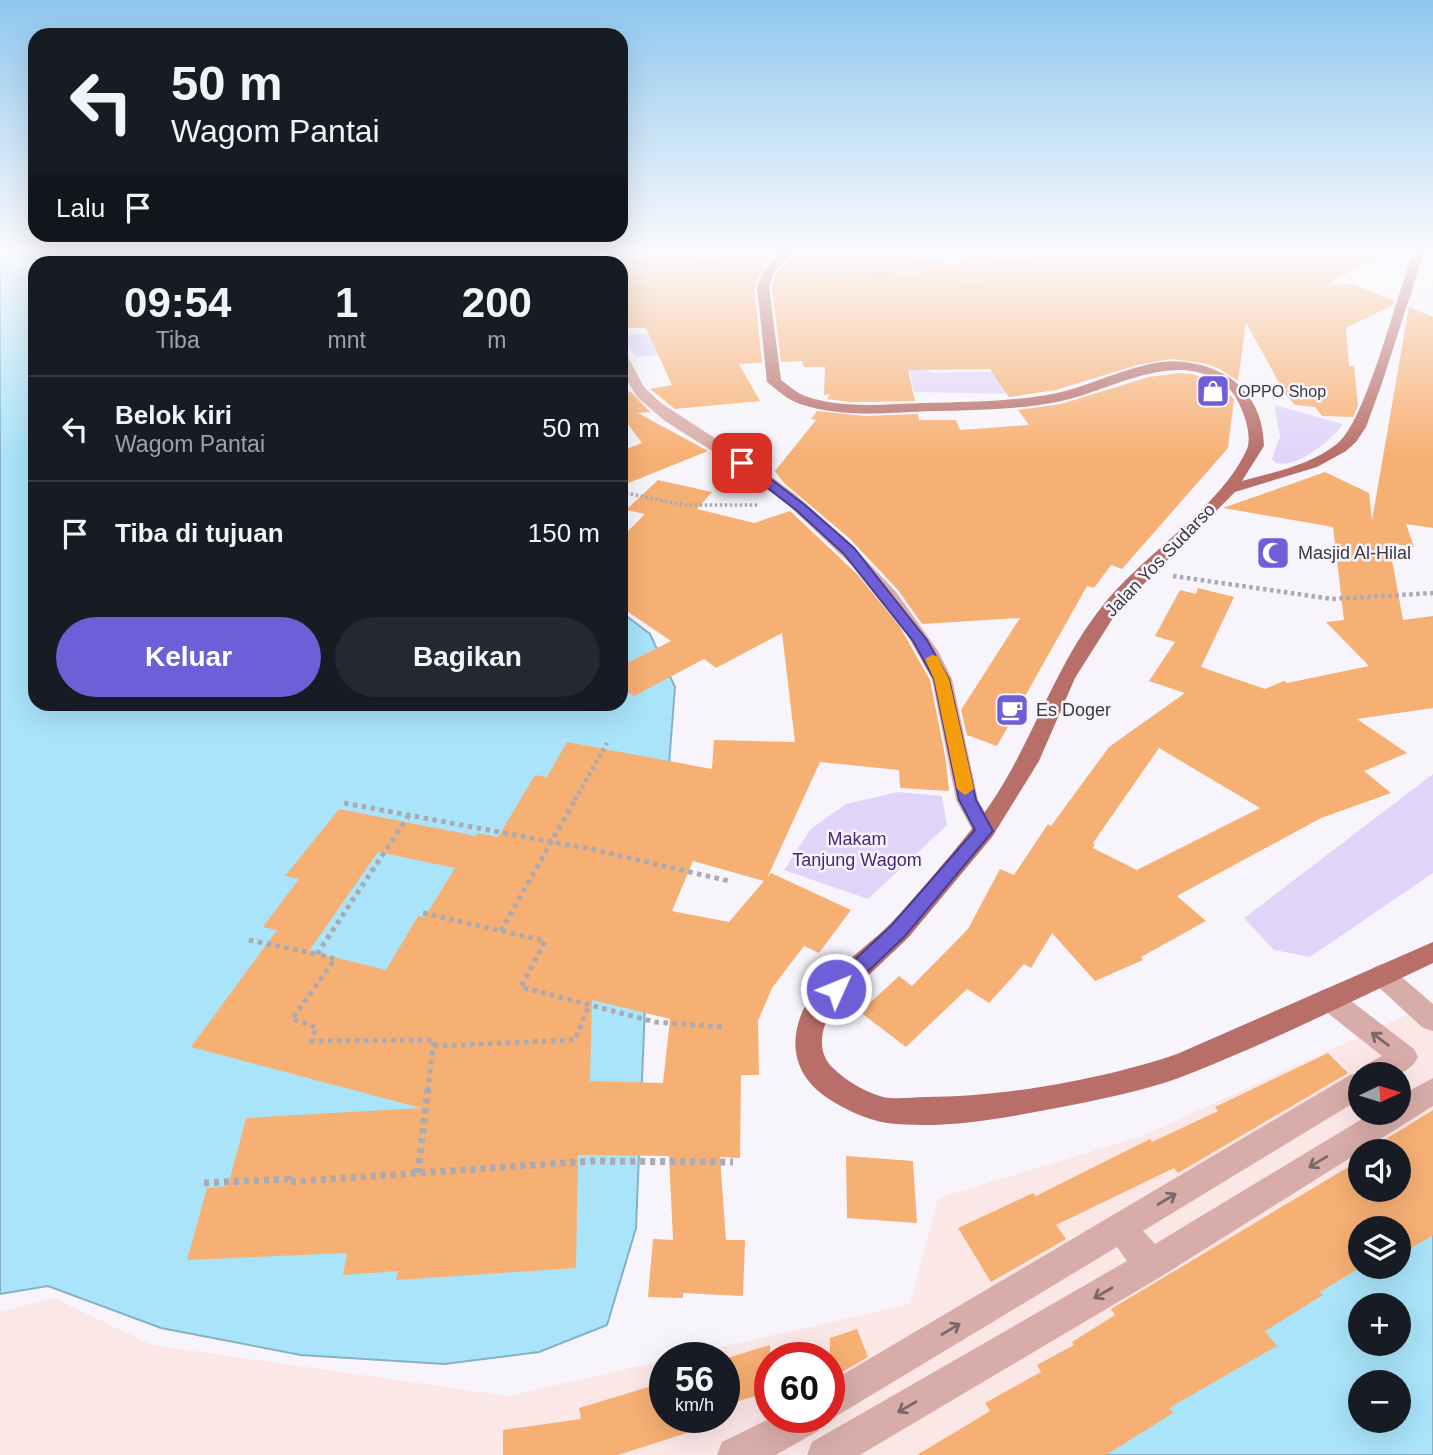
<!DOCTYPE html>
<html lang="id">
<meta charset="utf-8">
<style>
:root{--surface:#171b24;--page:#242831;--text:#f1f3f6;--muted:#9ea1a6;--line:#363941;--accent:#6e5fd9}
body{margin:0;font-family:Helvetica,sans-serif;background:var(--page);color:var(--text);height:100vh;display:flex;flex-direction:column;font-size:26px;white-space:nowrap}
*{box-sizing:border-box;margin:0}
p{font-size:23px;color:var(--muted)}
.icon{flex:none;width:38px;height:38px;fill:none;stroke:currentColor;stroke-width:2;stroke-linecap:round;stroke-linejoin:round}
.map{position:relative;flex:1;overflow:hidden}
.sheet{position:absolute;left:28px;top:256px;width:600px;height:455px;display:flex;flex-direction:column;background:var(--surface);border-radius:21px;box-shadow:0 7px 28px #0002}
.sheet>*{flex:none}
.guide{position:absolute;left:28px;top:28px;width:600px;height:214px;border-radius:21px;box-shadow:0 7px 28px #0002;background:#171b24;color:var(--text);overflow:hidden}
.needle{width:46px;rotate:86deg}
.controls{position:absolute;left:1348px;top:1062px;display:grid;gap:14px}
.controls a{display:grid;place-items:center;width:63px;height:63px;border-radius:50%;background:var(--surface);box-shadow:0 7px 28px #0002;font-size:35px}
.speed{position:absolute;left:649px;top:1342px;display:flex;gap:14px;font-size:35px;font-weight:700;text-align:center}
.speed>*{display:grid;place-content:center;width:91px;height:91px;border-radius:50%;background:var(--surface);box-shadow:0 7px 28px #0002;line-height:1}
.speed small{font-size:18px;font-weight:400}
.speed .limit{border:10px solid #d22;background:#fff;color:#111}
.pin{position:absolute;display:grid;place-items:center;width:60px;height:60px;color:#fff;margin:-30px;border-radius:14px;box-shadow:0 4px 10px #0006}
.me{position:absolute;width:77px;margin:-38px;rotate:46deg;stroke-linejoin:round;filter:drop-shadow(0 0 5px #0008)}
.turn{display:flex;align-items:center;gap:24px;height:147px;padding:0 28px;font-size:32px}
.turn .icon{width:91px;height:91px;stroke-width:2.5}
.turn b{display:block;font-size:49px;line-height:60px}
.then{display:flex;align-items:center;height:66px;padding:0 28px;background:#0003;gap:14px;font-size:26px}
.eta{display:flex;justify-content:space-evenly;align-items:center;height:119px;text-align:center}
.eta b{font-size:42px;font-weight:700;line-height:49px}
.cta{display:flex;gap:14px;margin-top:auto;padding:14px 28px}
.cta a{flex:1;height:80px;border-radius:42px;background:var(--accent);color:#fff;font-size:28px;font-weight:700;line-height:80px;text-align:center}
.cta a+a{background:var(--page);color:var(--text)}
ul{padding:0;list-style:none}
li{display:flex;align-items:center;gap:21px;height:105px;padding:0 28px;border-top:2px solid var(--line)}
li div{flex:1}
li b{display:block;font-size:26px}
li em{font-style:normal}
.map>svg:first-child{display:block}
.commercial{fill:#fce7e7;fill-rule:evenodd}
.green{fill:#e0d5f9}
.water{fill:#a9e4fa;stroke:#88b0c3;stroke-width:2;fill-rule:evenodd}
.building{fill:#f7b074;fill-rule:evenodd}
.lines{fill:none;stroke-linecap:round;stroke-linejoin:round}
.path-far4{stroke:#aba9b1;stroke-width:2.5;stroke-dasharray:2 2;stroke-linecap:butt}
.path-far3{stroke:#aba9b1;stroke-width:3.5;stroke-dasharray:2.5 2.5;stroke-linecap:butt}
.path-far2{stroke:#aba9b1;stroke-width:4.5;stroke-dasharray:3.5 3.5;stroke-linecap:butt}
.path-far1{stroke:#aba9b1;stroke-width:5;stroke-dasharray:4.5 4.5;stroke-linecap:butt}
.path{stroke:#aba9b1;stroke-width:7;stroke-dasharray:5 5;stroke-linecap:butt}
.minor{fill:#d8ada9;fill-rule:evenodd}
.major{fill:#b86e69;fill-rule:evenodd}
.oneway{stroke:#7a676c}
.route{fill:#6e5fd9;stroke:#483e8d;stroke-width:2}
.slow{fill:#f59e0b}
.labels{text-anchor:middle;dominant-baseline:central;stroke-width:5;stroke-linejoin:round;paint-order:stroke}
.far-poi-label{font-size:16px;fill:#3b3843;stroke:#f7f5fb;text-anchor:start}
.poi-label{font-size:18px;fill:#3b3843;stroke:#f7f5fb;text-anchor:start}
.street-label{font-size:18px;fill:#3b3843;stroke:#f7f5fb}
.park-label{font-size:18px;fill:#4a247d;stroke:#f7f5fb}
</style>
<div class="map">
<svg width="1433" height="1455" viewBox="0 0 1433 1455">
<rect width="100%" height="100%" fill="#f7f5fb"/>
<path class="commercial" d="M 1433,1003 L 1433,1138 L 1398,1152 L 1360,1152 L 1360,1189 L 974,1455 L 0,1455 L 0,1312 L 54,1298 L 152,1345 L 508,1396 L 665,1360 L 665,1418 L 724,1418 L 724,1358 L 673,1358 L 910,1304 L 938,1198 L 1142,1136 ZM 1360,1074 L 1398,1074 L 1398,1113 L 1360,1113 ZM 770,1358 L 830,1358 L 830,1418 L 770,1418 Z"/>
<g class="green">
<path d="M 661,333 L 676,354 L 636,357 L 622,335 Z"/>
<path d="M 923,363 L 926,370 L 933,373 L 1046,370 L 1019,394 L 914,392 L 910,371 L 869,371 Z"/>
<path d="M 1274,405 L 1343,424 C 1332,440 1296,469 1276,463 L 1272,459 L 1280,436 Z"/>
<path d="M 1433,774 L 1433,873 L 1310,957 L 1274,950 L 1244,918 Z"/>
<path d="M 898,792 L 942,796 L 947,825 L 868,899 L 784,870 L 811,829 L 846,804 Z"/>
</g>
<g class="water">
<path d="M 0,253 L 429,253 L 417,262 L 35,262 L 35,704 L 621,704 L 621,612 L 650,634 L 675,687 L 665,816 L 649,908 L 636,1228 L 607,1325 L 539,1352 L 444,1364 L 301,1355 L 161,1328 L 48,1286 L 0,1294 Z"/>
<path d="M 1433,1148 L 1433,1455 L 990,1455 L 1398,1190 ZM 1360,1228 L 1398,1228 L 1398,1267 L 1360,1267 ZM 1360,1306 L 1398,1306 L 1398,1344 L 1360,1344 ZM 1360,1382 L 1398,1382 L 1398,1421 L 1360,1421 Z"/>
</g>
<g class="building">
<path d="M 621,253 L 776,253 L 762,269 L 754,287 L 762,363 L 739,364 L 760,401 L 675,409 L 650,389 L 672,385 L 646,328 L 621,328 Z"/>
<path d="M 795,253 L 896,253 L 958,265 L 971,253 L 1024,261 L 1026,253 L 1382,253 L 1327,285 L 1352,284 L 1394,301 L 1393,305 L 1346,328 L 1349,366 L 1354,366 L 1358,405 L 1353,417 L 1322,416 L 1315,407 L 1295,405 L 1285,394 L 1246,322 L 1238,381 L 1218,368 L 1203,363 L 1170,359 L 1137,365 L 1056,390 L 1009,397 L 990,369 L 908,370 L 915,401 L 851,402 L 827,399 L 830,394 L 824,395 L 825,367 L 804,367 L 802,361 L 781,362 L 772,287 L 776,273 Z"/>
<path d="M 1409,307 L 1433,317 L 1433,528 L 1406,524 L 1414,547 L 1389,543 L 1403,620 L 1433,616 L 1433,708 L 1357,719 L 1407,753 L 1364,771 L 1391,793 L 1321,818 L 1177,896 L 1206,921 L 1141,957 L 1143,960 L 1095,981 L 1052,933 L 1031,968 L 1024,964 L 989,1003 L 967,989 L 906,1047 L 860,1012 L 899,976 L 912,986 L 968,929 L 1000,869 L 1014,875 L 1048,824 L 1051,826 L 1109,747 L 1185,693 L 1149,681 L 1175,642 L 1155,636 L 1180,590 L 1196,594 L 1198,588 L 1234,597 L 1201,667 L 1265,689 L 1284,681 L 1287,683 L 1369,666 L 1326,622 L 1344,620 L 1333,527 L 1223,508 L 1325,472 L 1369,493 L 1372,520 ZM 1159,748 L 1260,808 L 1137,870 L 1093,848 L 1095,844 L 1093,843 Z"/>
<path d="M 1178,373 L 1192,374 L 1214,381 L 1234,399 L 1228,448 L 1122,569 L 1111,565 L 1094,588 L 1087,586 L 997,746 L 967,735 L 961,710 L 1020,618 L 922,624 L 898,590 L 849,538 L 784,483 L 775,471 L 816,420 L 811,419 L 817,411 L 865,416 L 918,414 L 919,420 L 956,420 L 960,430 L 1029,425 L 1018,410 L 1061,404 L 1149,377 Z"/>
<path d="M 631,392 L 650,412 L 638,413 L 708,451 L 621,486 L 621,451 L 642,443 L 621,415 L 621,393 Z"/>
<path d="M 658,480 L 712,492 L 697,509 L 754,523 L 790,511 L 858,575 L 900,627 L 930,680 L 946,761 L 949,791 L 900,788 L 899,770 L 820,762 L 767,878 L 771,873 L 851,910 L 819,953 L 804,946 L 772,988 L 758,1021 L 759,1075 L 741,1075 L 740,1158 L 720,1157 L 726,1240 L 745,1240 L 743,1296 L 683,1293 L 683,1298 L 648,1297 L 653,1239 L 673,1240 L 669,1156 L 578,1155 L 576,1268 L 396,1280 L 398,1271 L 343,1275 L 347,1253 L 187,1260 L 207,1188 L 228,1186 L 246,1118 L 421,1108 L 191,1047 L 277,930 L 263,927 L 299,879 L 285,876 L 339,809 L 476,836 L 478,833 L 498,837 L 535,775 L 547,777 L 567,742 L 712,769 L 714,740 L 795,742 L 782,633 L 716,668 L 704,659 L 634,696 L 621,687 L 621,666 L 671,641 L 621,607 L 621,538 L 645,514 L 626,510 ZM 378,852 L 455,868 L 425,917 L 418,916 L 386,970 L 309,951 ZM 693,861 L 764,881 L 729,922 L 672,911 ZM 592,1000 L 670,1019 L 663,1083 L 590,1081 Z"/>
<path d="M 1328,1053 L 1348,1073 L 1178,1173 L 1174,1168 L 1056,1225 L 1066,1239 L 991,1282 L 958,1228 L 1033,1193 L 1036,1196 L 1150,1139 L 1152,1142 L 1218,1111 L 1215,1107 Z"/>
<path d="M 1433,1110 L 1433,1235 L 1398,1256 L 1398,1228 L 1360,1228 L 1361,1267 L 1320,1292 L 1323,1295 L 1265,1331 L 1277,1346 L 1169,1408 L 1173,1413 L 1106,1455 L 917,1455 L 990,1411 L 985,1403 L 1041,1372 L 1037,1365 L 1074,1345 L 1072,1342 L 1115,1315 L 1111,1309 L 1360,1160 L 1360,1190 L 1398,1190 L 1398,1152 L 1365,1152 Z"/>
<path d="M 846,1156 L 913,1161 L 917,1223 L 847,1218 Z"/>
<path d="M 857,1329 L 868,1357 L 830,1379 L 830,1338 Z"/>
<path d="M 770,1345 L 770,1392 L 724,1405 L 724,1359 Z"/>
<path d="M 665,1382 L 665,1418 L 717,1418 L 718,1423 L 618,1455 L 503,1455 L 503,1430 L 581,1419 L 579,1408 Z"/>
</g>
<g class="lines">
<g class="path-far4">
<path d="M 634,253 L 748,268"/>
<path d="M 799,272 L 869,275 L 976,286 L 1002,280 L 1030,260 L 1055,253"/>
</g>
<path class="path-far3" d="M 621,492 L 685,505 L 759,505"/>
<g class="path-far2">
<path d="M 1173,576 L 1332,599 L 1433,593"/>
<path d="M 575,800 L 607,743"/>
</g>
<g class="path-far1">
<path d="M 344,803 L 595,850 L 729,881"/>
<path d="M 409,815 L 317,954 L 335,959 L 292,1019 L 316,1027 L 312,1041 L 434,1040 L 428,1089"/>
<path d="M 423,913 L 545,941 L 521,987 L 655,1022 L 722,1027"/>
<path d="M 501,931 L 576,798"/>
<path d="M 249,940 L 317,954"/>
<path d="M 434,1046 L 575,1040 L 589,1005"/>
</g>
<g class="path">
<path d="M 418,1173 L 428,1087"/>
<path d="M 204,1183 L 288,1179 L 288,1182 L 592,1161 L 733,1162"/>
</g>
<g class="minor">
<path d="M 576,253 L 587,253 L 590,262 L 579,262 Z"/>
<path d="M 621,353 L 628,357 L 644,387 L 661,403 L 756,465 L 796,495 L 847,540 L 896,592 L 938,651 L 952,679 L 978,800 L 996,831 L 992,837 L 984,839 L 976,837 L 956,800 L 932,679 L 902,626 L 860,573 L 785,502 L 745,472 L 665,421 L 637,397 L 621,370 Z"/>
<path d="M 1382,964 L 1391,968 L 1433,1004 L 1433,1031 L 1423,1028 L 1373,982 L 1369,975 L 1373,968 Z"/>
<path d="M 1329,988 L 1338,991 L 1414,1049 L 1418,1057 C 1407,1080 1382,1074 1360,1074 L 1360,1099 L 1143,1231 L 1155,1244 L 1372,1113 L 1398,1113 L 1398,1097 L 1433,1078 L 1433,1106 L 1162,1276 L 860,1455 L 807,1455 L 812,1442 L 1127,1261 L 1117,1247 L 830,1420 L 825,1418 L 830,1418 L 830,1382 L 1350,1075 L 1362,1072 L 1365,1065 L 1382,1056 L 1320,1007 L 1316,999 L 1320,991 Z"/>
<path d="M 771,1418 L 823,1418 L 818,1431 L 776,1455 L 717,1455 L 722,1442 Z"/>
</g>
<path class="major" d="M 780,253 L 792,253 L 774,272 L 769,287 L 781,380 C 789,386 798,394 808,397 C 844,409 886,404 924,403 C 968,402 1013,402 1057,393 C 1095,385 1146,356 1185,362 C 1232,368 1263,397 1264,446 L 1242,481 C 1274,472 1312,465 1338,443 C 1366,420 1397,294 1413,253 L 1424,253 L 1381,386 L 1366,427 L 1356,442 L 1346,451 L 1317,467 L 1235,492 L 1118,610 L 1075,678 L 1039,761 L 992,837 L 908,938 L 832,1010 C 821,1028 816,1052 833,1068 C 846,1081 865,1092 883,1097 C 896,1100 912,1097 926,1097 C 1004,1097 1104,1079 1177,1054 L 1433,942 L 1433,963 C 1354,1000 1275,1040 1194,1072 C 1153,1089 1111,1097 1067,1106 C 1009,1117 947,1130 887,1123 C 866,1120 840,1107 823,1095 C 796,1075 789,1046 801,1015 C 813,983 867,948 892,922 C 919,893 946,861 971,830 C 1028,762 1048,673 1104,604 C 1142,556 1223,505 1247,449 C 1253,434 1242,405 1232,392 C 1221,378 1196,369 1178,370 C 1137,371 1101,392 1061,401 C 1019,410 974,410 931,411 C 888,413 842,418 800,404 C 788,400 777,390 767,382 L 757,287 L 764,271 Z"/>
</g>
<defs><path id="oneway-shaft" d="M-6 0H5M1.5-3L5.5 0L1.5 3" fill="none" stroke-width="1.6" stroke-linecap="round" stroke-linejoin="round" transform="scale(1.75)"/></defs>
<g class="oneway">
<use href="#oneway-shaft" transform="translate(1380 1039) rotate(-143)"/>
<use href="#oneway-shaft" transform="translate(1318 1162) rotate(148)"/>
<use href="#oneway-shaft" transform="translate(1167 1199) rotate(-31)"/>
<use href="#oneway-shaft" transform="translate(1103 1293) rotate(150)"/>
<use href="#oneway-shaft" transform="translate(951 1329) rotate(-31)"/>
<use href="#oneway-shaft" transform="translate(907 1407) rotate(150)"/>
</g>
<linearGradient id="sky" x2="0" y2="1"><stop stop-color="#8fc7ef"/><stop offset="0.55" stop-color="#fbfafd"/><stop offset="1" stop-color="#fbfafd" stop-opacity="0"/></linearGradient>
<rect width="1433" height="457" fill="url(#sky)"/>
<path class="route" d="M 738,460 L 746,460 L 805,505 L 854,548 L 927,640 L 949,679 L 976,800 L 993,831 L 905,936 L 843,995 L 836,998 L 829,995 L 826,989 L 829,984 L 892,925 L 975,830 L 959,800 L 934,679 L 913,641 L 844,554 L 796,510 L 738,465 Z"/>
<path class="slow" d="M 932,655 L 937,656 L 949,679 L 974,789 L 965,795 L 957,789 L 934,679 L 925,659 Z"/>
<defs>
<symbol id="shop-square" viewBox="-11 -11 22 22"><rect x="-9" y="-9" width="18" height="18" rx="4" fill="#6e5fd9" stroke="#f7f5fb"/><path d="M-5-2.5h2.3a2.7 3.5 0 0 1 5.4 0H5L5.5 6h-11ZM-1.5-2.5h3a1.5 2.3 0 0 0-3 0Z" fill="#fff"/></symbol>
<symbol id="mosque-square" viewBox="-11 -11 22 22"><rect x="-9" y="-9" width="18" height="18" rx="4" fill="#6e5fd9" stroke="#f7f5fb"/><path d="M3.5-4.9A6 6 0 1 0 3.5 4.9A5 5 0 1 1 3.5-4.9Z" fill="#fff"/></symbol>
<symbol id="cafe-square" viewBox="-11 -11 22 22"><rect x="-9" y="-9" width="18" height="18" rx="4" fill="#6e5fd9" stroke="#f7f5fb"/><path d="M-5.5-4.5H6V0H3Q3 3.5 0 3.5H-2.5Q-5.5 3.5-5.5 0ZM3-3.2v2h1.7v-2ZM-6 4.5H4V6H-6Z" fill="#fff"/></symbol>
</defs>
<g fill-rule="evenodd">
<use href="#shop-square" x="1194" y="372" width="38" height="38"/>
<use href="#mosque-square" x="1254" y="534" width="38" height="38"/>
<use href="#cafe-square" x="993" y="691" width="38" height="38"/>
</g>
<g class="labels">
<g class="far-poi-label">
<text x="1238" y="391">OPPO Shop</text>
</g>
<g class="poi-label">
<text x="1298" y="553">Masjid Al-Hilal</text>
<text x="1036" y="710">Es Doger</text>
</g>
<g class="street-label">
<text transform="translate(1160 560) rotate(-46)">Jalan Yos Sudarso</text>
</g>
<g class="park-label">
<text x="857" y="839">Makam<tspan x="857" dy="21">Tanjung Wagom</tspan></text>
</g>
</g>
</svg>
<div class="controls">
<a><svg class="needle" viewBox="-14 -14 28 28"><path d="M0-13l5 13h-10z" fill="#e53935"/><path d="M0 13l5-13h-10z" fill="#9ea1a6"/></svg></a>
<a><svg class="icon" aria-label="sound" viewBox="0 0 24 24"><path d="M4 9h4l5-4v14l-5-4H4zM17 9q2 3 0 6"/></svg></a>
<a><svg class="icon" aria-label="layers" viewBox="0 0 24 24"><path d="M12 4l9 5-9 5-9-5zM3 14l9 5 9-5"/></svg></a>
<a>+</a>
<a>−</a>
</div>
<div class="speed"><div>56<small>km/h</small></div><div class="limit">60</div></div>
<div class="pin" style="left:742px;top:463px;background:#d93025"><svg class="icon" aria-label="arrive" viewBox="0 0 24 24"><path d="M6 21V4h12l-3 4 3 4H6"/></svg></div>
<svg class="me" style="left:836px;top:989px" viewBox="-20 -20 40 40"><circle r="17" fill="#6e5fd9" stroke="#fff" stroke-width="3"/><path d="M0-11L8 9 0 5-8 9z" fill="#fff"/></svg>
<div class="guide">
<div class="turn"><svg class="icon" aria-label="left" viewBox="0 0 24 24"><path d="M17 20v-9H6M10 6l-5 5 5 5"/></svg><div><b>50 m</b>Wagom Pantai</div></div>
<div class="then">Lalu<svg class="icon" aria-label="arrive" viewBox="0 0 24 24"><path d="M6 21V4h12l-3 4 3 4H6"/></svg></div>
</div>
<section class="sheet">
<div class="eta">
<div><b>09:54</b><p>Tiba</p></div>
<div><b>1</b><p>mnt</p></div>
<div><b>200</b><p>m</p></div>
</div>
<ul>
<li><svg class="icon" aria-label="left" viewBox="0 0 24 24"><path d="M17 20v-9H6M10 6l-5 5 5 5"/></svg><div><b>Belok kiri</b><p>Wagom Pantai</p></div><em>50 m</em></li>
<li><svg class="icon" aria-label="arrive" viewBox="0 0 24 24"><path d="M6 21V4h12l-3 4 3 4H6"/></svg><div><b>Tiba di tujuan</b></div><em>150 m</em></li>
</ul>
<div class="cta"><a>Keluar</a><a>Bagikan</a></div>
</section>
</div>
